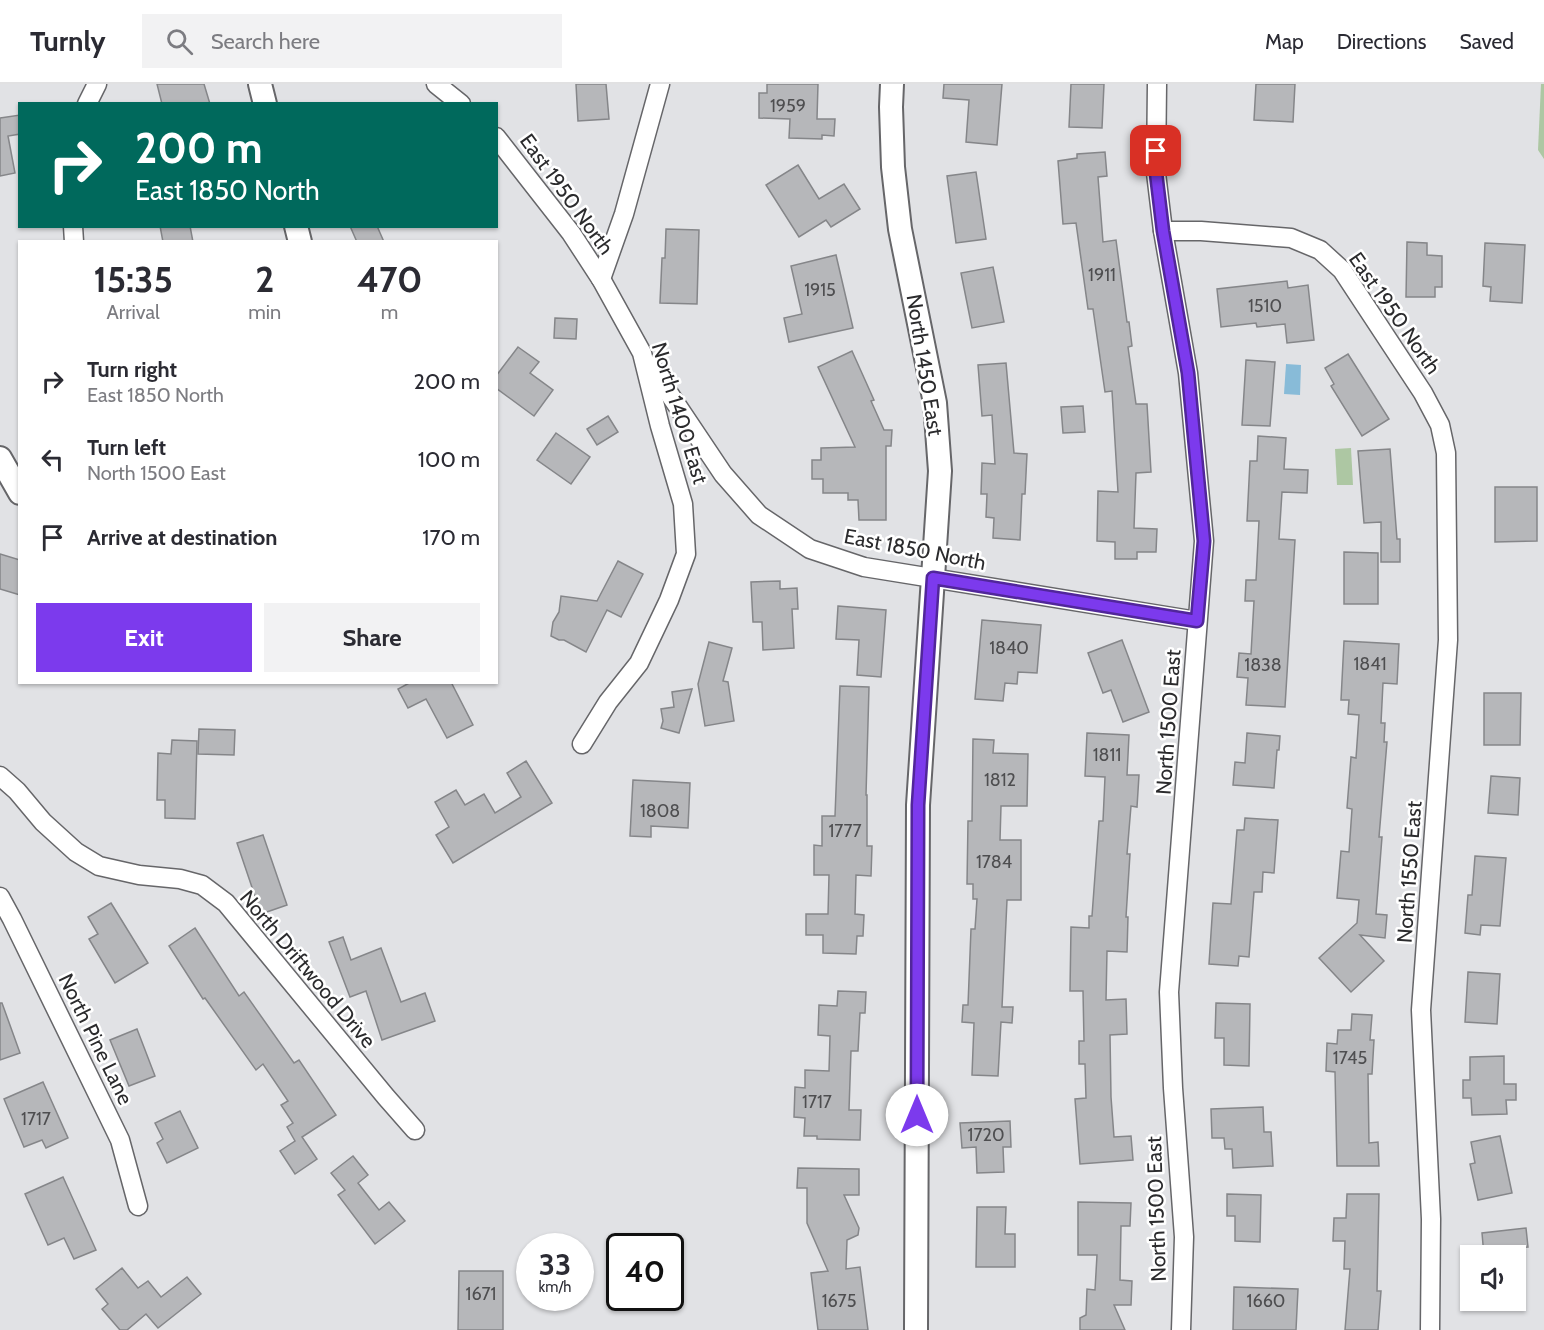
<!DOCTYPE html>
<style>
:root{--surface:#fff;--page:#f2f2f3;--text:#2b2b33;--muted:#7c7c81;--line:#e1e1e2;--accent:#7c3aed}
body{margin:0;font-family:Cabin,sans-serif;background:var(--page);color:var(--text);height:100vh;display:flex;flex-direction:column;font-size:22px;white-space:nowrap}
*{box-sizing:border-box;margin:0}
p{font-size:20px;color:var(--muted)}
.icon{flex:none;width:33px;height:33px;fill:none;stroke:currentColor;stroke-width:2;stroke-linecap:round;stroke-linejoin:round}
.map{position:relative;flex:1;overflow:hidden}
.side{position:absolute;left:18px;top:156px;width:480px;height:444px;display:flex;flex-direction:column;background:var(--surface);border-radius:0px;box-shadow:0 2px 4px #0004}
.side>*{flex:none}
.guide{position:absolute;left:18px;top:18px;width:480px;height:126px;border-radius:0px;box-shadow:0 2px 4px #0004;background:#00695c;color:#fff;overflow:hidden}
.fabs{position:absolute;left:1460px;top:1161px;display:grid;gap:12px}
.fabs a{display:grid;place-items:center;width:66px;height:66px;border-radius:0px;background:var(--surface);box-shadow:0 2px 4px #0004;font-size:30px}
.speed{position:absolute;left:516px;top:1149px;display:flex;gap:12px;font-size:30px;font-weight:700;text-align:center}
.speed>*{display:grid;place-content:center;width:78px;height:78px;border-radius:50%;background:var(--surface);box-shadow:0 2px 4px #0004;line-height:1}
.speed small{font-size:15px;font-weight:400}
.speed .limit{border:3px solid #111;border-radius:9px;background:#fff;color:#111}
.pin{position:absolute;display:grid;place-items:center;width:51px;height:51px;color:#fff;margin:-26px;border-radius:12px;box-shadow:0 3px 9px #0006}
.me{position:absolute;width:66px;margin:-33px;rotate:0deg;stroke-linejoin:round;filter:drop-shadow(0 0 4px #0008)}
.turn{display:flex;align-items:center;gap:21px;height:126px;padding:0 18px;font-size:27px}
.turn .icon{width:78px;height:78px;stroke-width:2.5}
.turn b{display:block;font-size:42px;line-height:51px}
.eta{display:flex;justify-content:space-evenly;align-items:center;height:102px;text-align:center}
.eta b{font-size:36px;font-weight:700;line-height:42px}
.action{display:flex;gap:12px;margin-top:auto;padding:12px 18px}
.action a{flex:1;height:69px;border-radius:0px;background:var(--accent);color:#fff;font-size:24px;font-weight:700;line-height:69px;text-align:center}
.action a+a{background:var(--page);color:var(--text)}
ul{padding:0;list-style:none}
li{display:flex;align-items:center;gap:18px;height:78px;padding:0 18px}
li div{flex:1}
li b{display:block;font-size:22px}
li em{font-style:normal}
header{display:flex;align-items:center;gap:36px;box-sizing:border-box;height:84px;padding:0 30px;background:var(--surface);border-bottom:2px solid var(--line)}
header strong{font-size:28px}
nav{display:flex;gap:33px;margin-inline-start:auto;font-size:21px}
.search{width:420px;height:54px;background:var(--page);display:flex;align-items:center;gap:15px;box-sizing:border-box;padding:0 21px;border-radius:0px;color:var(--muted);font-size:22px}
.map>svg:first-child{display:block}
.green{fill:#adc7a3}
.water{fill:#88bbd8}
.building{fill:#b6b7ba;stroke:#858689;stroke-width:1.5}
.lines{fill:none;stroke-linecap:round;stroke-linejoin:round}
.minor-casing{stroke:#666669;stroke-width:21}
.tertiary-casing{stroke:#666669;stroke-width:26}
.minor{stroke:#fff;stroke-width:18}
.tertiary{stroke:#fff;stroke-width:22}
.route-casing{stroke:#51269a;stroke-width:15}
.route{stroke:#7c3aed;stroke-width:10}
.labels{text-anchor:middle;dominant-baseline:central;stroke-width:5;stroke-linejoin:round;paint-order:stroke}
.number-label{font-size:18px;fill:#4e4e50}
.street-label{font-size:21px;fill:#2b2b2d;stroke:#fff}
</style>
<header>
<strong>Turnly</strong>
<div class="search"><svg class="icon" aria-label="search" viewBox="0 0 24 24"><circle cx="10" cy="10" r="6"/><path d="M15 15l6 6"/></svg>Search here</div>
<nav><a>Map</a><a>Directions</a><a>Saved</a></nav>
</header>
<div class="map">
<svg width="1544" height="1246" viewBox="0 0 1544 1246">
<rect width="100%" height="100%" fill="#e1e2e5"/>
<g class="green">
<path d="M 1541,0 L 1544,0 L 1544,75 L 1538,66 Z"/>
<path d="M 1351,364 L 1353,401 L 1337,401 L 1335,365 Z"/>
</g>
<path class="water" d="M 1286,280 L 1301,281 L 1300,311 L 1284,310 Z"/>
<g class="building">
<path d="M 157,0 L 204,0 L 210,20 L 162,20 Z"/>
<path d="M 576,0 L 606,0 L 609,35 L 578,37 Z"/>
<path d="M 767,0 L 818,0 L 817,35 L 835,35 L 834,52 L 822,51 L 822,55 L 789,54 L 790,35 L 759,34 L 759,9 L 767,9 Z"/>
<path d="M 944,0 L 1002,0 L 997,61 L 966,58 L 969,16 L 943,14 Z"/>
<path d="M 1071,0 L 1104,0 L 1102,44 L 1069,43 Z"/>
<path d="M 1256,0 L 1295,0 L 1293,38 L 1254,36 Z"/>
<path d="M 20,31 L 20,50 L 8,52 L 15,89 L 0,92 L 0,34 Z"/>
<path d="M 1105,68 L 1107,92 L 1098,93 L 1103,158 L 1116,156 L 1127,238 L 1129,238 L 1132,262 L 1128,263 L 1136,320 L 1147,320 L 1151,388 L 1136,389 L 1134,444 L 1157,445 L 1156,468 L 1137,468 L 1137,475 L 1115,475 L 1115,458 L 1097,457 L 1098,407 L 1118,408 L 1112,307 L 1105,308 L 1093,225 L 1088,225 L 1076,139 L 1063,140 L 1058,77 L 1077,74 L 1077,70 Z"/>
<path d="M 798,81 L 819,115 L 844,100 L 860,125 L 831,143 L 826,136 L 799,153 L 766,101 Z"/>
<path d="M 976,88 L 986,155 L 956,159 L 947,92 Z"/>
<path d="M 160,142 L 190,142 L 193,158 L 163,158 Z"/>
<path d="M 350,142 L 377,142 L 384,158 L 357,158 Z"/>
<path d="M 666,145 L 699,146 L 697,220 L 660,219 L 662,174 L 665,174 Z"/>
<path d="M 1407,158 L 1427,159 L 1427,171 L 1442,172 L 1442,203 L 1435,203 L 1435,213 L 1406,213 Z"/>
<path d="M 1485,159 L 1525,161 L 1522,219 L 1490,217 L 1491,203 L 1483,202 Z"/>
<path d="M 836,171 L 853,244 L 789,258 L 784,234 L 802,230 L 791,182 Z"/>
<path d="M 993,183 L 1004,238 L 972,244 L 961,189 Z"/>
<path d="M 1287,197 L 1288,204 L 1308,201 L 1314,256 L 1287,259 L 1285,240 L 1257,243 L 1256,239 L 1221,243 L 1217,205 Z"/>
<path d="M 555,234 L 577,235 L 576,255 L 554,254 Z"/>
<path d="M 518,263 L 539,278 L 530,289 L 553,306 L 534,332 L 496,304 L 496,292 Z"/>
<path d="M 852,267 L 874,316 L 871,317 L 884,346 L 892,346 L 891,362 L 886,362 L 886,436 L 859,436 L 858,416 L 848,416 L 848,409 L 823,409 L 823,395 L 812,395 L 812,376 L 821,376 L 821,364 L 855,363 L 818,283 Z"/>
<path d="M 1348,270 L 1389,335 L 1362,352 L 1331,302 L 1334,300 L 1325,284 Z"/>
<path d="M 1246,276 L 1275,278 L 1270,342 L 1242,341 Z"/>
<path d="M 1006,279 L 1014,369 L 1027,370 L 1025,410 L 1022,410 L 1020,456 L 993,454 L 994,434 L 986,433 L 987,410 L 981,410 L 982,379 L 995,380 L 992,331 L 982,332 L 978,281 Z"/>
<path d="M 1083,322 L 1085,348 L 1063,349 L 1061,323 Z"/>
<path d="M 608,332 L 618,348 L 597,361 L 587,345 Z"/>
<path d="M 556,349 L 590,373 L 571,400 L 537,376 Z"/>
<path d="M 1258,352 L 1286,354 L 1284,385 L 1308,386 L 1307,409 L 1282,408 L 1279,455 L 1295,456 L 1285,623 L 1246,621 L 1248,594 L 1237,593 L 1239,569 L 1251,570 L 1254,517 L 1245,517 L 1246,496 L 1256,496 L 1259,437 L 1247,437 L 1250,377 L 1257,377 Z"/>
<path d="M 1390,365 L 1397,455 L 1400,455 L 1400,478 L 1381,478 L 1381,438 L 1364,439 L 1358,367 Z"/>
<path d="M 1495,403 L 1537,403 L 1537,457 L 1495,458 Z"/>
<path d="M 1344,468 L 1378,469 L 1378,520 L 1344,520 Z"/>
<path d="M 0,470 L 20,476 L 20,511 L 0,505 Z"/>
<path d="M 618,477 L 643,490 L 621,533 L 607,526 L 586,568 L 564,556 L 559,556 L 551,552 L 553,538 L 559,528 L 561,512 L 597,517 Z"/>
<path d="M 780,497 L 780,505 L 797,504 L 798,525 L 792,525 L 794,564 L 763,566 L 762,538 L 753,538 L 751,498 Z"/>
<path d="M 838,522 L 886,526 L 881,593 L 857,591 L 859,556 L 836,555 Z"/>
<path d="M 982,536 L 1041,541 L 1037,589 L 1018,588 L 1017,600 L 1005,599 L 1003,617 L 975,615 Z"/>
<path d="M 1122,556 L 1149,628 L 1123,638 L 1111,606 L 1103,609 L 1088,569 Z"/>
<path d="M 1344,557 L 1399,560 L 1397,600 L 1383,599 L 1381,639 L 1385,639 L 1384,658 L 1387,658 L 1379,753 L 1382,753 L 1376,830 L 1387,831 L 1385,854 L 1360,851 L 1384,877 L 1351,908 L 1319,874 L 1357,839 L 1359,816 L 1337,814 L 1341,767 L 1349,768 L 1352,725 L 1347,724 L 1351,673 L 1356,674 L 1359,631 L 1348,630 L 1349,616 L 1341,616 Z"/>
<path d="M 709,558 L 732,564 L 723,597 L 728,598 L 734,637 L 705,642 L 698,600 Z"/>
<path d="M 411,598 L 451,598 L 473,641 L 447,654 L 426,615 L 408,624 L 398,605 Z"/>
<path d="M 840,602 L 869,603 L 866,711 L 867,711 L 867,762 L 872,762 L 871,792 L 856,791 L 855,830 L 864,831 L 863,852 L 857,852 L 856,870 L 823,869 L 823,851 L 806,851 L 806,830 L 828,830 L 829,791 L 814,791 L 814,761 L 822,762 L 822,732 L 835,732 Z"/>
<path d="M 692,605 L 679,649 L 661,644 L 663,637 L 661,625 L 674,623 L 672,608 Z"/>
<path d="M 1484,609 L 1521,609 L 1520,661 L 1484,661 Z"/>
<path d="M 199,645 L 235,646 L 234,671 L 198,670 Z"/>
<path d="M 1087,649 L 1129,651 L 1127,691 L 1139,691 L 1137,723 L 1131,722 L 1127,770 L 1130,770 L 1126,833 L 1128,833 L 1127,868 L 1107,867 L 1106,916 L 1126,915 L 1127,950 L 1110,951 L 1111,1013 L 1114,1053 L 1131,1052 L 1133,1076 L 1080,1080 L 1075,1015 L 1086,1014 L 1085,980 L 1079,980 L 1079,957 L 1084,957 L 1083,907 L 1070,907 L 1071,843 L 1089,844 L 1089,832 L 1092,832 L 1099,737 L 1103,737 L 1105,693 L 1085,692 Z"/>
<path d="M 1247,649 L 1280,652 L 1279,666 L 1277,666 L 1274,704 L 1233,701 L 1235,678 L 1245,679 Z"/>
<path d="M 973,655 L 994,656 L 993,669 L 1028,670 L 1027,722 L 1001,722 L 1000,756 L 1021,756 L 1021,816 L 1007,816 L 1002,923 L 1013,923 L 1012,939 L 1001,938 L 998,992 L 972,991 L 974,939 L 962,938 L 963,921 L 968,921 L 971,845 L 975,845 L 977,815 L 973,815 L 973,800 L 967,800 L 968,737 L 972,737 Z"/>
<path d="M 172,656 L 197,657 L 195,735 L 165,734 L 165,716 L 157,716 L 158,669 L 171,670 Z"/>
<path d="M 526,677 L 552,719 L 453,779 L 436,751 L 449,743 L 435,718 L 456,706 L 465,721 L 484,710 L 495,729 L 521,713 L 507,689 Z"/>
<path d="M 1491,692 L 1520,694 L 1518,731 L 1488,729 Z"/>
<path d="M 633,696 L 690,699 L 688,744 L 651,742 L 651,753 L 630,752 Z"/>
<path d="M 1245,734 L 1278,736 L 1274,789 L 1263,788 L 1262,808 L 1254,808 L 1249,873 L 1239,872 L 1238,882 L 1209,880 L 1213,819 L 1231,820 L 1237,746 L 1244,746 Z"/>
<path d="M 263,751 L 287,821 L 261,830 L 237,759 Z"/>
<path d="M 1475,772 L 1506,774 L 1500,842 L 1481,841 L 1480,851 L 1465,849 L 1468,811 L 1472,811 Z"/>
<path d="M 111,819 L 148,879 L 115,899 L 89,855 L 98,850 L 88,833 Z"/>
<path d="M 195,844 L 239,912 L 244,908 L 294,979 L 299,976 L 336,1031 L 302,1053 L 317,1075 L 295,1090 L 280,1067 L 295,1057 L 287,1043 L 293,1039 L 281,1021 L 288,1017 L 263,980 L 256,986 L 205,914 L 203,915 L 169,862 Z"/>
<path d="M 343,853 L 351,876 L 381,864 L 401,918 L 425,909 L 435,937 L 382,956 L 366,907 L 350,913 L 329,858 Z"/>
<path d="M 1468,888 L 1500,890 L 1497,940 L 1465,938 Z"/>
<path d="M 838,907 L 866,908 L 865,929 L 860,929 L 858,967 L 851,967 L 849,1026 L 861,1026 L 860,1056 L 817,1055 L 817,1052 L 804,1052 L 805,1034 L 794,1033 L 795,1003 L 805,1004 L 805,986 L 829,987 L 830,952 L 818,951 L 819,921 L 837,922 Z"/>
<path d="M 0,919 L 2,919 L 20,969 L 0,976 Z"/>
<path d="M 1216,919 L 1250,920 L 1249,982 L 1224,981 L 1224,954 L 1215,954 Z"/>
<path d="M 1352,930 L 1372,931 L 1370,956 L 1374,956 L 1372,990 L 1368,990 L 1369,1059 L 1378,1058 L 1379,1082 L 1337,1082 L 1335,988 L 1326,987 L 1327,959 L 1337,960 L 1338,946 L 1351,946 Z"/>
<path d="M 137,945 L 155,992 L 129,1002 L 110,956 Z"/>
<path d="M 1504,972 L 1504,1000 L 1516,1000 L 1516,1016 L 1506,1016 L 1507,1030 L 1472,1031 L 1471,1014 L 1463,1014 L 1463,996 L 1470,996 L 1470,973 Z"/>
<path d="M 43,998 L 68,1054 L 46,1064 L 42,1056 L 24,1063 L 4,1015 Z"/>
<path d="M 1263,1023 L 1264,1048 L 1271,1048 L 1273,1082 L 1233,1084 L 1232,1065 L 1225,1065 L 1224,1054 L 1212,1054 L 1211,1025 Z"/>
<path d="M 180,1027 L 198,1064 L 167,1079 L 157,1059 L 163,1055 L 155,1039 Z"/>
<path d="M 1010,1037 L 1011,1063 L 1003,1063 L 1004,1088 L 977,1089 L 976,1063 L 962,1064 L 960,1039 Z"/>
<path d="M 1500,1052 L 1512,1109 L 1478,1116 L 1470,1080 L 1475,1079 L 1471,1058 Z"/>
<path d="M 353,1072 L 368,1091 L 358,1099 L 379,1126 L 389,1118 L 405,1137 L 375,1160 L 338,1111 L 345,1106 L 331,1089 Z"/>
<path d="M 798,1084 L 859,1085 L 859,1111 L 844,1111 L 859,1144 L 858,1151 L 847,1156 L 846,1185 L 860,1183 L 868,1246 L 818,1246 L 811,1189 L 828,1187 L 807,1139 L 807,1104 L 797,1104 Z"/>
<path d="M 63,1093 L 96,1166 L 74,1175 L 64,1154 L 48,1161 L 25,1110 Z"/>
<path d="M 1227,1110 L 1261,1111 L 1260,1158 L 1235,1157 L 1235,1132 L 1227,1132 Z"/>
<path d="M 1347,1110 L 1379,1110 L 1377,1207 L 1381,1207 L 1378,1246 L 1345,1246 L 1350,1185 L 1344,1185 L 1345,1157 L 1333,1157 L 1334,1134 L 1346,1134 Z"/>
<path d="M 1078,1118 L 1131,1119 L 1130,1142 L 1121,1142 L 1120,1196 L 1132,1197 L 1131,1221 L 1114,1221 L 1125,1246 L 1080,1246 L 1080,1234 L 1086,1231 L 1087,1205 L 1095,1206 L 1097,1171 L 1078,1171 Z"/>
<path d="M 977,1123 L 1006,1123 L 1005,1150 L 1015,1150 L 1015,1183 L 976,1183 Z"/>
<path d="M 1526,1144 L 1528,1163 L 1517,1164 L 1518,1172 L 1484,1172 L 1482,1149 Z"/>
<path d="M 122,1184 L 138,1204 L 148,1197 L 161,1213 L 187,1193 L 201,1210 L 158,1244 L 146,1230 L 127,1246 L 120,1246 L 102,1225 L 108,1220 L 96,1205 Z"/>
<path d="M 459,1187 L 503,1187 L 503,1246 L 458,1246 Z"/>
<path d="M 1234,1203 L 1298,1205 L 1296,1246 L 1233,1246 Z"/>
</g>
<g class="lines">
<defs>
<g id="minor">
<path d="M 436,0 L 461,20"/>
<path d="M 1157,0 L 1156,89 L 1163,147 L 1188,289 L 1204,457 L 1169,908 L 1173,1004 L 1184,1153 L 1181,1246"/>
<path d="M 87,20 L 97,0"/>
<path d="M 496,53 L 571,149 L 601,195 L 642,269 L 660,342 L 683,420 L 686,470 L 669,516 L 639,579 L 608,618 L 582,660"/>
<path d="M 73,142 L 74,158"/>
<path d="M 1163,147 L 1201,147 L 1291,154 L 1320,166 L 1342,186 L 1423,309 L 1440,341 L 1446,369 L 1448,556 L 1421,926 L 1431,1135 L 1430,1246"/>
<path d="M 601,195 L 624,130 L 660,0"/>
<path d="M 650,281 L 723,390 L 759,431 L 810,465 L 864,483 L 1197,537"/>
<path d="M 0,692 L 17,707 L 43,738 L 76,768 L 99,782 L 139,791 L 180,795 L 202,801 L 226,819 L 386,1013 L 415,1046"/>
<path d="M 0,813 L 12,835 L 120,1056 L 138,1122"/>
</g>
<g id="tertiary">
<path d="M 260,0 L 265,20"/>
<path d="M 892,0 L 891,23 L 893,83 L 900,145 L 935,319 L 940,387 L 918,721 L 916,1246"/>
<path d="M 296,142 L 300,158"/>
<path d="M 0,374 L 20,409"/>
</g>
</defs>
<use href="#minor" class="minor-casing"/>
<use href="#tertiary" class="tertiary-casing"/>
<use href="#minor" class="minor"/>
<use href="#tertiary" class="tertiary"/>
</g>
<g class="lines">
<defs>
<path id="route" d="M 917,1031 L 918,721 L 933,494 L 1197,537 L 1204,457 L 1188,289 L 1163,147 L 1156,89 L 1156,67"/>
</defs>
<use href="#route" class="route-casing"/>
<use href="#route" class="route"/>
</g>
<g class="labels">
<g class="number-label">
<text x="788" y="22">1959</text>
<text x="1102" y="191">1911</text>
<text x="820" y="206">1915</text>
<text x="1265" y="222">1510</text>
<text x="1009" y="564">1840</text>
<text x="1370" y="580">1841</text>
<text x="1263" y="581">1838</text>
<text x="1107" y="671">1811</text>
<text x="1000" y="696">1812</text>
<text x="660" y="727">1808</text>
<text x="845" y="747">1777</text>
<text x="994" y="778">1784</text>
<text x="1350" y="974">1745</text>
<text x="817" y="1018">1717</text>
<text x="36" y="1035">1717</text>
<text x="986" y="1051">1720</text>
<text x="481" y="1210">1671</text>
<text x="839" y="1217">1675</text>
<text x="1266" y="1217">1660</text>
</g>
<g class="street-label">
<text transform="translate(567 110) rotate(54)">East 1950 North</text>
<text transform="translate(1395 229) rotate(55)">East 1950 North</text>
<text transform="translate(925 281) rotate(81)">North 1450 East</text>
<text transform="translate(680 329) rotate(73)">North 1400 East</text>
<text transform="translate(915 465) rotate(11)">East 1850 North</text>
<text transform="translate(1168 638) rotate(-86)">North 1500 East</text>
<text transform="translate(1409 788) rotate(-86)">North 1550 East</text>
<text transform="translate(308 885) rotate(50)">North Driftwood Drive</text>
<text transform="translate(96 955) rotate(64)">North Pine Lane</text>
<text transform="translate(1156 1125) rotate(-92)">North 1500 East</text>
</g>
</g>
</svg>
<div class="fabs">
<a><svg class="icon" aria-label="sound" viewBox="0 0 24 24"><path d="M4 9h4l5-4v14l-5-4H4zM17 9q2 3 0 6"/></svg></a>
</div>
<div class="speed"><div>33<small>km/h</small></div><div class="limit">40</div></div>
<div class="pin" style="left:1156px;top:67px;background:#d93025"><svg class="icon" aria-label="arrive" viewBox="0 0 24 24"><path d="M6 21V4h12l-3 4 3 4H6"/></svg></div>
<svg class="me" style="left:917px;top:1031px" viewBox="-20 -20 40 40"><circle r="19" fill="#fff"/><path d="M0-13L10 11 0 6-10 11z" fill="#7c3aed"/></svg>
<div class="guide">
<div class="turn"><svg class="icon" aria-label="right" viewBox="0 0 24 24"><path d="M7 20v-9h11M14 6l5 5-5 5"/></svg><div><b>200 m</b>East 1850 North</div></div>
</div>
<section class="side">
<div class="eta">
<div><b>15:35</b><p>Arrival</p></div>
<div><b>2</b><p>min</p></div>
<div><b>470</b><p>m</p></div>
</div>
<ul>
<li><svg class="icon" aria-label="right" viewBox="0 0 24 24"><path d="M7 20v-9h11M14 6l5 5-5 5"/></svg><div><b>Turn right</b><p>East 1850 North</p></div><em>200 m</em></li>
<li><svg class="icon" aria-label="left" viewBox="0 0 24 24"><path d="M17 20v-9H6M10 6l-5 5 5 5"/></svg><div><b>Turn left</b><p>North 1500 East</p></div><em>100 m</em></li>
<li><svg class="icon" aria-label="arrive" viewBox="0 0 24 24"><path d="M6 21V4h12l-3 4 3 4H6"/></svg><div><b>Arrive at destination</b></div><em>170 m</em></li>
</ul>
<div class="action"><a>Exit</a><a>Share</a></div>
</section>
</div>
